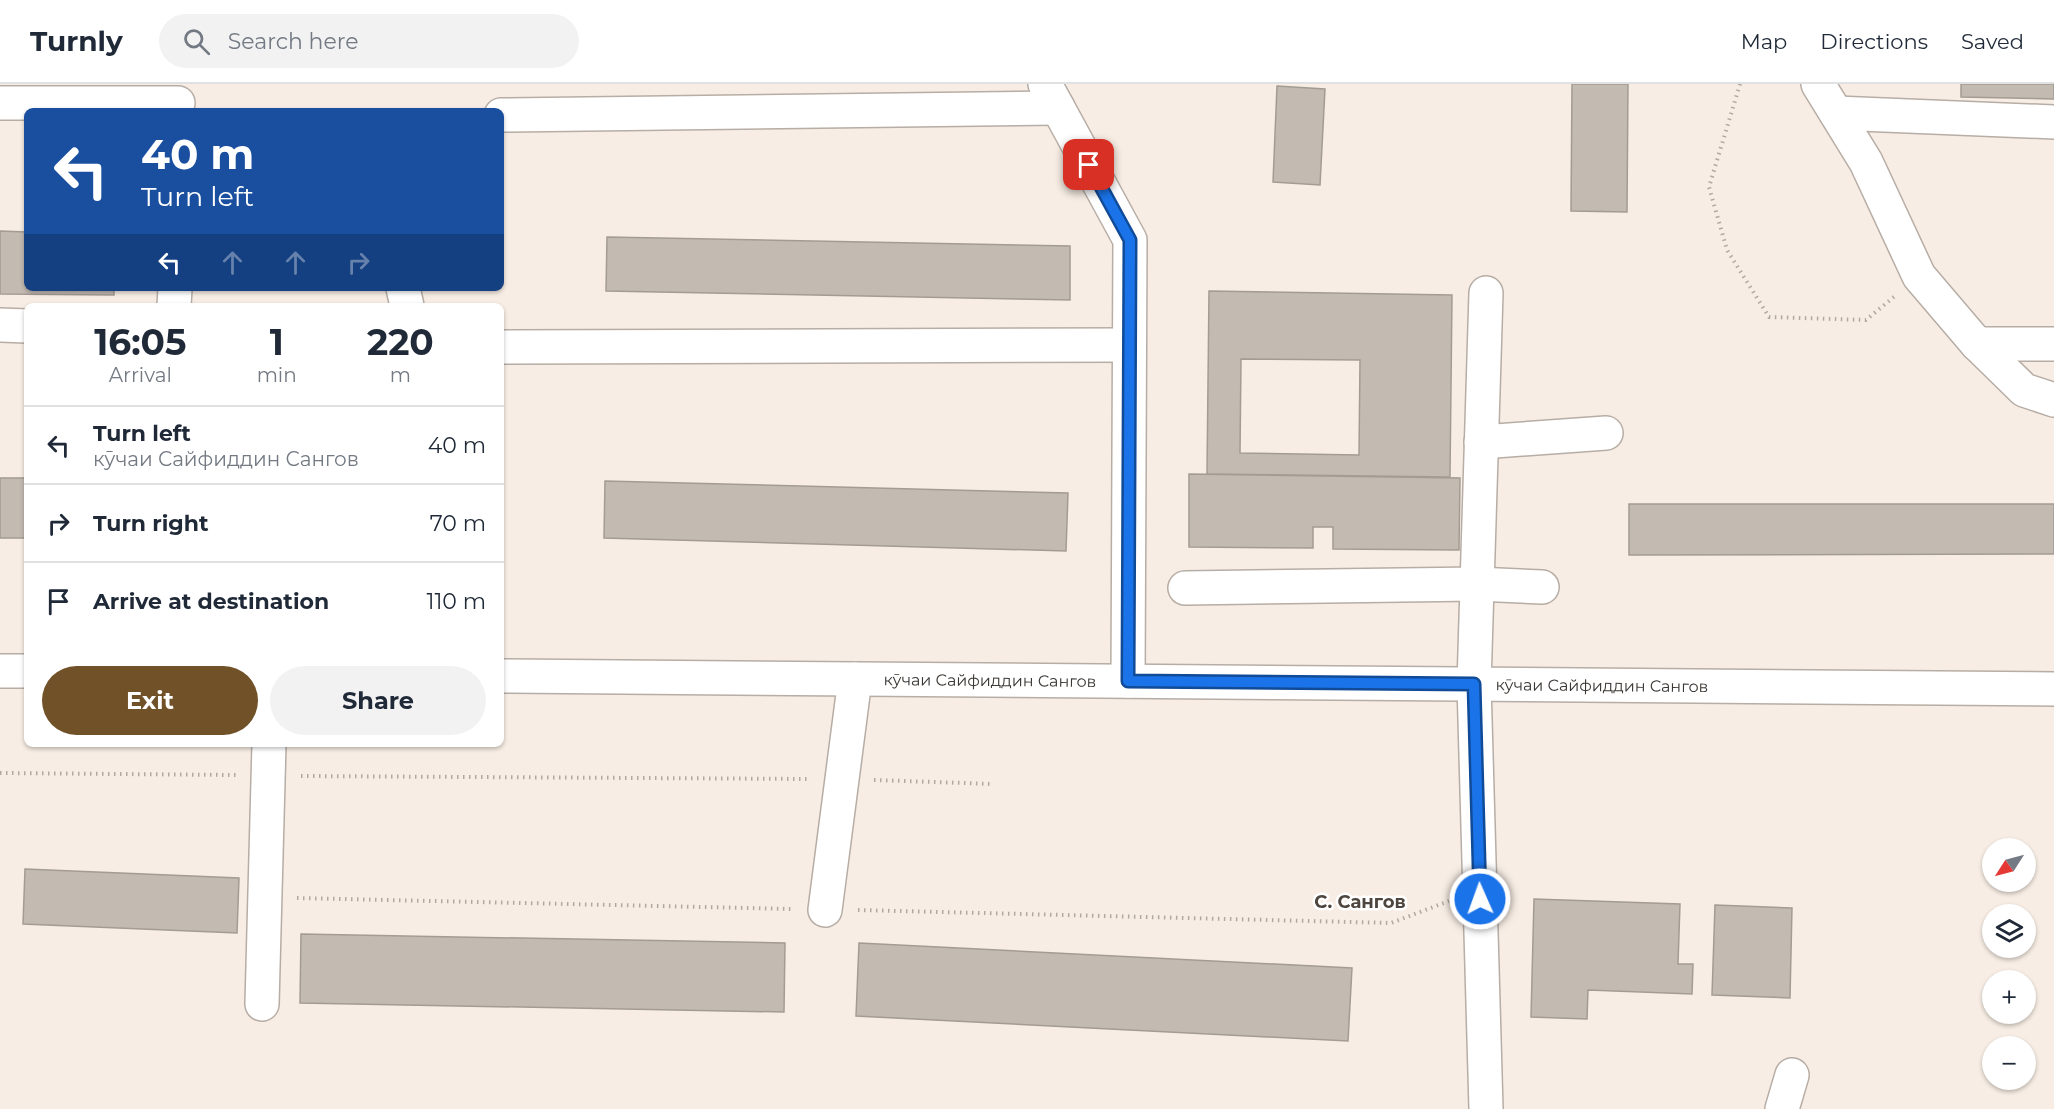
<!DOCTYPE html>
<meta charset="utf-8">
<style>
:root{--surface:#fff;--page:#f2f2f3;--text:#1f2937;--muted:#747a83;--line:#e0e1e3;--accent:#715127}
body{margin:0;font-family:Montserrat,sans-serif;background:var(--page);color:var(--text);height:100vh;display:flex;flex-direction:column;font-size:22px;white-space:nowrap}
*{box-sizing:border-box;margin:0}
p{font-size:20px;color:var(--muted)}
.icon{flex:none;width:33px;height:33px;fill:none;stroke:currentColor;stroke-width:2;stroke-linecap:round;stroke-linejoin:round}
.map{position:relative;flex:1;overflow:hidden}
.sheet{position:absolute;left:24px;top:219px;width:480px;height:444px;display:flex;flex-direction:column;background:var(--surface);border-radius:9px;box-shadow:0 2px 4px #0004}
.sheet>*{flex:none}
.banner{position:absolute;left:24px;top:24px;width:480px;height:183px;border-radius:9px;box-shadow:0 2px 4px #0004;background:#1a4fa0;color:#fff;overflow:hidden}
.needle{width:39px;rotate:234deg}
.tools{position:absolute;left:1982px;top:754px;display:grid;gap:12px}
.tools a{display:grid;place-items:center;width:54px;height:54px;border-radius:50%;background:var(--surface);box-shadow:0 2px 4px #0004;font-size:30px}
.pin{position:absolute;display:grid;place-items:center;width:51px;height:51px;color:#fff;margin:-26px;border-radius:12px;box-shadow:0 3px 9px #0006}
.me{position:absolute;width:66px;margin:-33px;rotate:358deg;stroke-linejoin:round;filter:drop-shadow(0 0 4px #0008)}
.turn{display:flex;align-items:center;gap:21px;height:126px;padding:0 18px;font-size:27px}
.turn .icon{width:78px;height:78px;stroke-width:2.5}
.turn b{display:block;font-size:42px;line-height:51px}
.lanes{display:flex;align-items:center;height:57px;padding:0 18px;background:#0003;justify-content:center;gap:30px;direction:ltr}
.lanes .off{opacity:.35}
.eta{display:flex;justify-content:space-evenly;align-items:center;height:102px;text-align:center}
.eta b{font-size:36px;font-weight:700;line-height:42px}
.primary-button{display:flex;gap:12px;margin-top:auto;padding:12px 18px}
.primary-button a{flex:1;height:69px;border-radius:36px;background:var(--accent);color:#fff;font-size:24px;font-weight:700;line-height:69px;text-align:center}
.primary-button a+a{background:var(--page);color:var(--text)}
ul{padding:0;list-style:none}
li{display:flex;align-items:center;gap:18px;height:78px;padding:0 18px;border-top:2px solid var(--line)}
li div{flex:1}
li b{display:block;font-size:22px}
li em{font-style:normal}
header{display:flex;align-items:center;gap:36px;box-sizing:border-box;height:84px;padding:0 30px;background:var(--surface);border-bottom:2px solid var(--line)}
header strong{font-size:28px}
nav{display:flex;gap:33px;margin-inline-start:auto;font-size:21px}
.search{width:420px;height:54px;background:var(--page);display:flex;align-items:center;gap:15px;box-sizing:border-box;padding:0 21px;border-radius:33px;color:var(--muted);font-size:22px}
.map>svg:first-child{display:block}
.building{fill:#c3bab2;stroke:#a49c93;stroke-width:1.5;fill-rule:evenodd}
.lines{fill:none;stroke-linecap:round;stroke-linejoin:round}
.minor-casing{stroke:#b7ada5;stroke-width:36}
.path{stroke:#b0a9a2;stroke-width:4;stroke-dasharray:1.5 4.5;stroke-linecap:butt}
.minor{stroke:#fff;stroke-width:33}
.route-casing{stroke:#114b97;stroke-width:15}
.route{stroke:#1a73e8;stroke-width:10}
.labels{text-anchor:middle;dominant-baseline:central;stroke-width:5;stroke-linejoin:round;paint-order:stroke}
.street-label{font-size:16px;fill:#3b3734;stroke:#fff}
.neighbourhood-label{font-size:18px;font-weight:bold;fill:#4d453e;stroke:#fff}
</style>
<header>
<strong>Turnly</strong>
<div class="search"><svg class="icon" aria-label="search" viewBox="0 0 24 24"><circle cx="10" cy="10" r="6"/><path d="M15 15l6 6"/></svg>Search here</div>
<nav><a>Map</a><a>Directions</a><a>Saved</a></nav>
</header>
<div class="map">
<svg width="2054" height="1025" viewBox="0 0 2054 1025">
<rect width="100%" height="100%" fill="#f7ede4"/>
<g class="building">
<path d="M 1572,0 L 1628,0 L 1627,128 L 1571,127 Z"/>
<path d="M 1961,0 L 2054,0 L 2054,15 L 1961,13 Z"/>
<path d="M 1277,2 L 1325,5 L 1320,101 L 1273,98 Z"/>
<path d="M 0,147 L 27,148 L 27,204 L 114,204 L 114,211 L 0,210 Z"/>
<path d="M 607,153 L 1070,162 L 1070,216 L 606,207 Z"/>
<path d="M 1209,207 L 1452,211 L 1450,393 L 1207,390 ZM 1241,275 L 1360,276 L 1359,371 L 1240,369 Z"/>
<path d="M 1189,390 L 1460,394 L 1459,466 L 1333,465 L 1333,443 L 1313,443 L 1313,464 L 1189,463 Z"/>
<rect x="0" y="394" width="27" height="60"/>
<path d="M 605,397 L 1068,409 L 1066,467 L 604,454 Z"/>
<path d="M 1629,420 L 2054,420 L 2054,470 L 1629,471 Z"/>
<path d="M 25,785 L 239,794 L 237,849 L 23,840 Z"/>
<path d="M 1534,815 L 1680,820 L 1678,880 L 1693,880 L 1692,910 L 1588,906 L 1587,935 L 1531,933 Z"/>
<path d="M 1715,821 L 1792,824 L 1790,914 L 1712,911 Z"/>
<path d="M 301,850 L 785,859 L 784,928 L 300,919 Z"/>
<path d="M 859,859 L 1352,884 L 1348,957 L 856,932 Z"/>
</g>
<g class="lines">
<defs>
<g id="minor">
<path d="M 1045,0 L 1130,156 L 1128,597"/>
<path d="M 1818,0 L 1866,78 L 1919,192 L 1977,260 L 2024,306 L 2054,316"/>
<path d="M 0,19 L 178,19"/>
<path d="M 1836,29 L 2054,38"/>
<path d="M 501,31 L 1058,24"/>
<path d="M 403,204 L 407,222"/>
<path d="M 1486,209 L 1474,600 L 1486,1025"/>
<path d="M 174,222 L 175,204"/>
<path d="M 0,241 L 27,242"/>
<path d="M 1977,260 L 2054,260"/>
<path d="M 501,263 L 1129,261"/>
<path d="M 1481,358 L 1606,349"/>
<path d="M 1185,504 L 1477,500 L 1542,503"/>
<path d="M 0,587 L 27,587"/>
<path id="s1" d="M 501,592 L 2054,605"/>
<path d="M 825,826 L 855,595"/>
<path d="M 262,920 L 269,660"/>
<path d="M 1782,1025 L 1792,991"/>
</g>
</defs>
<use href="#minor" class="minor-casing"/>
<g class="path">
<path d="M 1740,0 L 1709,103 L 1727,166 L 1769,233 L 1866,236 L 1895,212"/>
<path d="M 0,689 L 236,691"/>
<path d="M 301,692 L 809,695"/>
<path d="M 874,696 L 993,700"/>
<path d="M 297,814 L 793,825"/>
<path d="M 858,826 L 1391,839 L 1449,817"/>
</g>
<use href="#minor" class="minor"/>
</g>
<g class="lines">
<defs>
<path id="route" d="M 1089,81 L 1130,156 L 1128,597 L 1474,600 L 1480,815"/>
</defs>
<use href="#route" class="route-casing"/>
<use href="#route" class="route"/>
</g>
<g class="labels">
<g class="street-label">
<text stroke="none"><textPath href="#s1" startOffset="489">кӯчаи Сайфиддин Сангов</textPath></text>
<text stroke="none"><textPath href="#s1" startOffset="1101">кӯчаи Сайфиддин Сангов</textPath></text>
</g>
<g class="neighbourhood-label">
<text x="1360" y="818">С. Сангов</text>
</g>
</g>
</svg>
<div class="tools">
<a><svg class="needle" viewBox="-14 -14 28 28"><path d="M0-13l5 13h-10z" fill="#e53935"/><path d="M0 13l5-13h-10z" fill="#747a83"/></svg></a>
<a><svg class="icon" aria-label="layers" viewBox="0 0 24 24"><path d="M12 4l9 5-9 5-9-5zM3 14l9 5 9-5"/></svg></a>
<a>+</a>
<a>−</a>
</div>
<div class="pin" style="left:1089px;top:81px;background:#d93025"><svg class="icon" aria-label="arrive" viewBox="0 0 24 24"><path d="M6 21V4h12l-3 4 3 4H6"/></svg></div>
<svg class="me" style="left:1480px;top:815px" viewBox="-20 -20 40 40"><circle r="17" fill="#1a73e8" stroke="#fff" stroke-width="3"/><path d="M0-11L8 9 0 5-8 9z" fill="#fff"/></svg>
<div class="banner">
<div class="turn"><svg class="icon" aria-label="left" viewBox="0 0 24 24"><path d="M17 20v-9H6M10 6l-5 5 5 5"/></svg><div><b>40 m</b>Turn left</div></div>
<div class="lanes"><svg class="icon" aria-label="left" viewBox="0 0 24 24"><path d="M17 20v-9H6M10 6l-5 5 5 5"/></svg><svg class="icon off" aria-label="ahead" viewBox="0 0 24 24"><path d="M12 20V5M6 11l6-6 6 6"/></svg><svg class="icon off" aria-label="ahead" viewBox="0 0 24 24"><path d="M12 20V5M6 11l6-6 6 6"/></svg><svg class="icon off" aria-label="right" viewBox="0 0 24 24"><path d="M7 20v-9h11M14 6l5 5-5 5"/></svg></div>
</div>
<section class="sheet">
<div class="eta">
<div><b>16:05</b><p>Arrival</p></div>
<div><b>1</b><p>min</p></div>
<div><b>220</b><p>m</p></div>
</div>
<ul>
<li><svg class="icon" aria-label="left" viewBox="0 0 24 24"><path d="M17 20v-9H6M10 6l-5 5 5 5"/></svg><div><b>Turn left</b><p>кӯчаи Сайфиддин Сангов</p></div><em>40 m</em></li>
<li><svg class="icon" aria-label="right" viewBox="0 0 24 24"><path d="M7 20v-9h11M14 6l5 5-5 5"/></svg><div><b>Turn right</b></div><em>70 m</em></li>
<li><svg class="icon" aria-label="arrive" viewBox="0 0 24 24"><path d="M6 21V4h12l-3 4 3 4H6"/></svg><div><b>Arrive at destination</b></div><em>110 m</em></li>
</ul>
<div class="primary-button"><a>Exit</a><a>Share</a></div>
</section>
</div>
